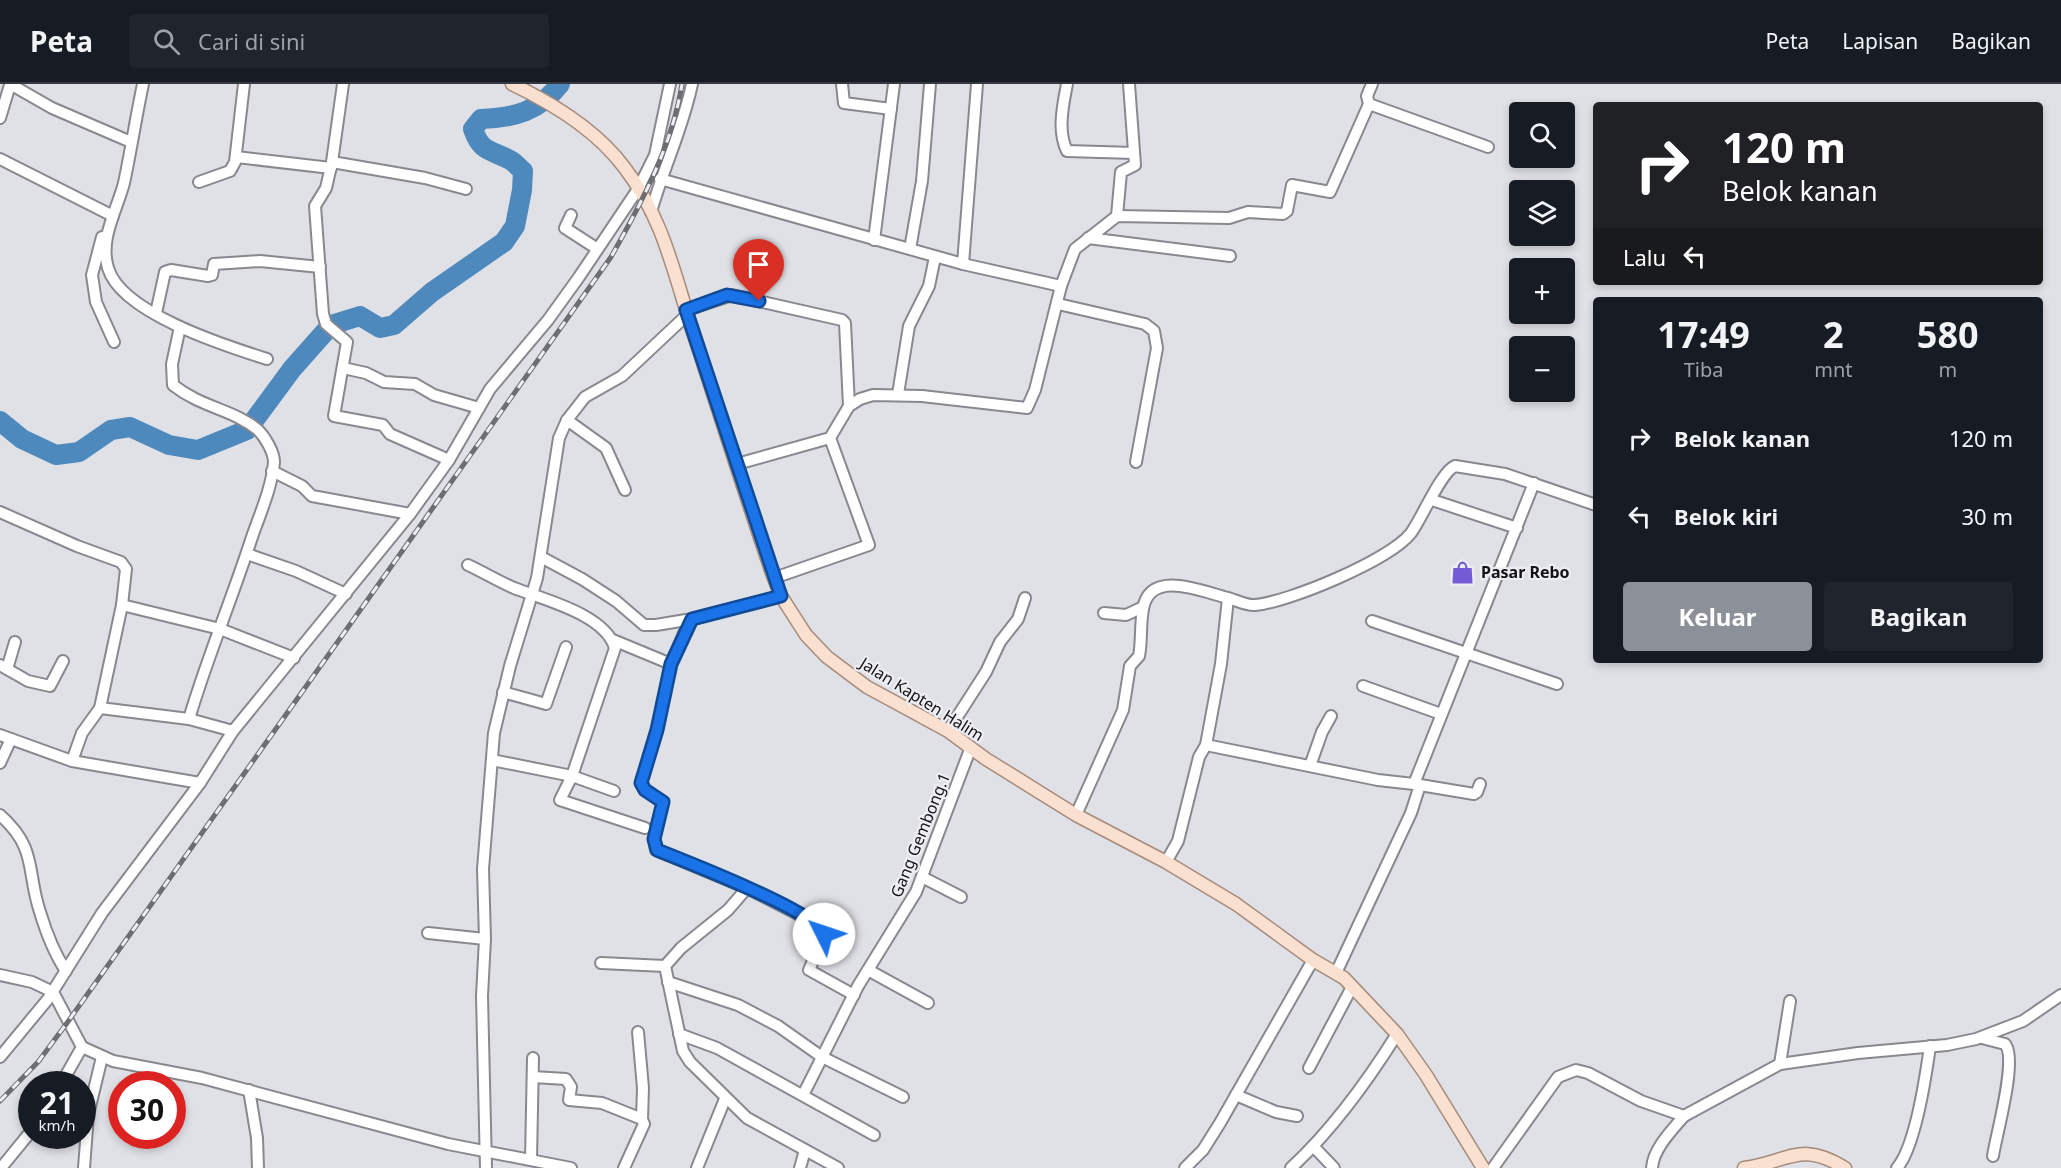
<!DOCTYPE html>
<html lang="id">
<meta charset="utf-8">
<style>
:root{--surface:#171b24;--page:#20242c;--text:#f1f3f6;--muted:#9ea1a6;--line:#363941;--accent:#8c9099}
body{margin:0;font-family:"Noto Sans",sans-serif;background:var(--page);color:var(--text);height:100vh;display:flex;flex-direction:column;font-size:22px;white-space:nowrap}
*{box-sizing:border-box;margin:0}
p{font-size:20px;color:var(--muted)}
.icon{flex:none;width:33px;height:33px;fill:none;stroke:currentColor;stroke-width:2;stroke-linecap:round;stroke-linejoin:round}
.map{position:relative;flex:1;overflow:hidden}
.panel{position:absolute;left:1593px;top:213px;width:450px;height:366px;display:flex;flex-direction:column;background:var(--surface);border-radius:6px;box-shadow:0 3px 9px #0003}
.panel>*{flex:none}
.hud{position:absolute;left:1593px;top:18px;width:450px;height:183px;border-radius:6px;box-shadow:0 3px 9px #0003;background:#202124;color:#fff;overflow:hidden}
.fabs{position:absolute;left:1509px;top:18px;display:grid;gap:12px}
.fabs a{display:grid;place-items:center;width:66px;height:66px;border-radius:6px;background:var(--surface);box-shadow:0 3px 9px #0003;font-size:30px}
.speed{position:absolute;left:18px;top:987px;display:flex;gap:12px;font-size:30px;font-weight:700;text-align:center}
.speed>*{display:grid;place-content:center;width:78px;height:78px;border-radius:50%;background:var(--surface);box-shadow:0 3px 9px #0003;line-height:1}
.speed small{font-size:15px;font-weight:400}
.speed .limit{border:9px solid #d22;background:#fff;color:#111}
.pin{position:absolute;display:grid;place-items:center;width:51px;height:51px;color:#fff;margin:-62px -26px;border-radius:50% 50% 50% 0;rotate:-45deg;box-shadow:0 0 6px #0007}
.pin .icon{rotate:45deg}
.me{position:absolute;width:66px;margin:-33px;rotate:311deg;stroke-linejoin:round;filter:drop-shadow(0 0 4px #0008)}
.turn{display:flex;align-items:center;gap:21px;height:126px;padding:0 30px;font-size:27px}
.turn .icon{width:78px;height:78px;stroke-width:2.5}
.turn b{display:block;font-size:42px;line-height:51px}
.then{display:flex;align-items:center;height:57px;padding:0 30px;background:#0003;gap:12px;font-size:22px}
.eta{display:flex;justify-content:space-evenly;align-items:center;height:102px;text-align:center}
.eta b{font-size:36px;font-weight:700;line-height:42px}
.action{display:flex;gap:12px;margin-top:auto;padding:12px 30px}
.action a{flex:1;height:69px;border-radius:6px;background:var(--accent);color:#fff;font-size:24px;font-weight:700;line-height:69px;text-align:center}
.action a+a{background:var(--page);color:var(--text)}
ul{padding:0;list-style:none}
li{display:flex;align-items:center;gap:18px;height:78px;padding:0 30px}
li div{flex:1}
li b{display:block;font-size:22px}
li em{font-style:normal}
header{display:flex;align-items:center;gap:36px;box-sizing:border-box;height:84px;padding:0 30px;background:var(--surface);border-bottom:2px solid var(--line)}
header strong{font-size:28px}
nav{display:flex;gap:33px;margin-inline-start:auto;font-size:21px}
.search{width:420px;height:54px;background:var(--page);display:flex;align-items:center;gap:15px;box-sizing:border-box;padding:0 21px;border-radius:6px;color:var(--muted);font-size:22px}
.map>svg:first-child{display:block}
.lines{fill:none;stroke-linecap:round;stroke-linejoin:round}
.river{stroke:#4e89be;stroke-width:20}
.minor-casing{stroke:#88898e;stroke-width:14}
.major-casing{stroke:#a68a7b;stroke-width:15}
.minor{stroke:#fff;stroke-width:10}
.major{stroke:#fae0d1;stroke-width:12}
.rail-casing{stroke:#6d6e71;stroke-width:5}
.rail{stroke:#edeef3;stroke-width:3;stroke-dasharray:9;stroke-linecap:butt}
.route-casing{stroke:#114b97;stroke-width:15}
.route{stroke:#1a73e8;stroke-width:10}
.labels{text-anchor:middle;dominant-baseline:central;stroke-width:4.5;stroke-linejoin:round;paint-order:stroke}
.poi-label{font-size:16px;font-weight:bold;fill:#121214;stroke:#edeef3;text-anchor:start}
.street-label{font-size:16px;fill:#121214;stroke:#edeef3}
</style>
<header>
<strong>Peta</strong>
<div class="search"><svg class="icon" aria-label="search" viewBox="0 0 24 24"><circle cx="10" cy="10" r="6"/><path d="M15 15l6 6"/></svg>Cari di sini</div>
<nav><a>Peta</a><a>Lapisan</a><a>Bagikan</a></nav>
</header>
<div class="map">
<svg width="2061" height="1084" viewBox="0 0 2061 1084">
<rect width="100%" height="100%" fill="#e0e1e6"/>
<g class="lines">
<path class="river" d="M 0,337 L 22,355 L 56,371 L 79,368 L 111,346 L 130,343 L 169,361 L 198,366 L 247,346 L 292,285 L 331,241 L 360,232 L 380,244 L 394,241 L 432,208 L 504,158 L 515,142 L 522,106 L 523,87 C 518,83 514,77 508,75 C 489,65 481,68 473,45 L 481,35 C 515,34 539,27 560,0"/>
<defs>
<g id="minor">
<path d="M 10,0 L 52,24 L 131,58"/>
<path d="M 143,0 C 136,33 131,66 124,99 C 117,126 99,155 108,184 C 121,229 226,262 267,275"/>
<path d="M 343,0 L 332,78 L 326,104 L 315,122 L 323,230 L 326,240 L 347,258 L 334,332 L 383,341 L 390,350 L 449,376"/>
<path d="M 842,0 L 844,19 L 891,25"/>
<path d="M 1067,0 C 1063,21 1057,47 1067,67 L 1134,69"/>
<path d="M 1372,0 L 1367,12 L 1369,20 L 1488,63"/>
<path d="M 0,34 L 10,1"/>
<path d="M 236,73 L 331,84"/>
<path d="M 0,75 L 113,132"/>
<path d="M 332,78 L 425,94 L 466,105"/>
<path d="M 660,95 L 963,180 L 1061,202 L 1075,165 L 1117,132 L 1229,134 L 1248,128 L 1283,130 L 1287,127 L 1292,101 L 1330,108 L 1369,20"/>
<path d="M 199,98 L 230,87 L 235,78 L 244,0"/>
<path d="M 651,128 C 663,85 683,44 692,0"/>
<path d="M 571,131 L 565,144 L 596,164"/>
<path d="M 1117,132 L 1121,88 L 1135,81 L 1129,0"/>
<path d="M 102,153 L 92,191 L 96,218 L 114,258"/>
<path d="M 1088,154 L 1230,172"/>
<path d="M 874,156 L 894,0"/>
<path d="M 910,165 L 922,97 L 930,0"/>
<path d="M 963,180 L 977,0"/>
<path d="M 1058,220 L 1145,240 L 1154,247 L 1157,264 L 1136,378"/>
<path d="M 686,226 L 732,211 L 842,236 L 845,239 L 849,322"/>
<path d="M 156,229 L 165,188 L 171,186 L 208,192 L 212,191 L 214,180 L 260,177 L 320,183"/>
<path d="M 180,243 L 172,280 L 173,301 C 202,324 233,325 258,346 C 265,353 274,368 274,378 C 272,403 260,430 252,453 C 232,515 207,574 189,635"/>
<path d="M 343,284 L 366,289 L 384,298 L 415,300 L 434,311 L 479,324"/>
<path d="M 898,310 L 909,242 L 929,202 L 935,173"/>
<path d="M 567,336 L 606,364 L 625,406"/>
<path d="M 737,380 L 830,354 L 849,322 L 860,315 L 873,311 L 922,312 L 1027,324 L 1035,306 L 1061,202"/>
<path d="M 272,387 L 302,402 L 312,412 L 410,430"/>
<path d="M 1432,416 L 1517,444"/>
<path d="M 0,428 L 77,462 L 121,478 L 126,485 L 122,521 L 100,624 L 82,649 L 72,677"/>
<path d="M 247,470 L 296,487 L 346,510"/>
<path d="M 541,473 L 582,495 L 616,517 L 644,541 L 656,541 L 692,535"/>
<path d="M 468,481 C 483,488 498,497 514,504 C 542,515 605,530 615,564 L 572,692 L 492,676"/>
<path d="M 774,494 L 869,461 L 830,354"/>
<path d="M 781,512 L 692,535 L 688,540 L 671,580 L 657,646 L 641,699 L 645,706 L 663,718 L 654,755 L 656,766 L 747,804 L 819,841 L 824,852 L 809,886 L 854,911"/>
<path d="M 122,521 L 220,545 L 294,574"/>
<path d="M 1104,529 L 1126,531 L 1143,523"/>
<path d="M 1372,537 L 1557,600"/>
<path d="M 613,556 L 671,580"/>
<path d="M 0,581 L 28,597 L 50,602 L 63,577"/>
<path d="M 7,585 L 15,558"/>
<path d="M 1363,602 L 1441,630"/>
<path d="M 503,608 L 546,620 L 566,563"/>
<path d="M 100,624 L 189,635 L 233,647"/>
<path d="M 948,647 L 986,588 L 1000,558 L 1018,535 L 1025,514"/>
<path d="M 0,651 L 72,677 L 200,699"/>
<path d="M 1206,661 L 1378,696 L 1414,700"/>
<path d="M 0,679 L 11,655"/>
<path d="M 1310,682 L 1322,648 L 1331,632"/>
<path d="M 1420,701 L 1474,710 L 1477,708 L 1480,700"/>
<path d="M 614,707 L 572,692 L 560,716 L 645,744"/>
<path d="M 0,731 C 38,765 26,786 40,828 C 46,848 54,869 66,887"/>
<path d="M 1076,731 L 1123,626 L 1130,582 L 1139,572 C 1142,557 1140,541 1143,525 C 1150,484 1203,508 1228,514"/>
<path d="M 1166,778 L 1178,757 L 1199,673 L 1206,661 L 1221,580 L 1228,514 C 1236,516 1247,522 1255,521 C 1289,518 1390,476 1411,449 C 1422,434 1441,388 1455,382 L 1505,390 L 1596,421"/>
<path d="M 922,793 L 961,813"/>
<path d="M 747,804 L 728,826 L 681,864 L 665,882 L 683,967 L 690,978 L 747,1034 L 838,1084"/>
<path d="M 428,849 L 485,855"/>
<path d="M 601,879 L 665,882"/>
<path d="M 868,886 L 928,919"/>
<path d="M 1336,889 L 1411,729 L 1420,701 L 1414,700 L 1534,399"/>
<path d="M 0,891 L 32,898 L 53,908 L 82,963 L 61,1000"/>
<path d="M 668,898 L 738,921 L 778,942 L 822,973 L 903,1013"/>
<path d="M 638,948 L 643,1004 L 642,1035"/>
<path d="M 679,950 L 717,964 L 874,1051"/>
<path d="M 1982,954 L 2005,960 C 2018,975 1996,1051 1993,1072"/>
<path d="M 82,963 L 113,977 L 202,994 L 448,1060 L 571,1084"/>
<path d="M 0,973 L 48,915 L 102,829 L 200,699 L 233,647 L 410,430 L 449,376 L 490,305 L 548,236 L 579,193 L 638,105 L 655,71 L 670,0"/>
<path d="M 1780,980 L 1790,917"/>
<path d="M 1309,984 L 1352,903"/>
<path d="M 533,993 L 566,995 L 571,1003 L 569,1016 L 602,1019 L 642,1035 L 644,1040 L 624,1084"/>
<path d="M 249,1006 L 257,1054 L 258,1084"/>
<path d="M 803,1011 L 858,902 L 916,808 L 971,663"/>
<path d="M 1236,1011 L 1276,1028 L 1297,1032"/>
<path d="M 1314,1063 L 1334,1084"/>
<path d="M 531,1075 L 533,974"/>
<path d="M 1,1084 L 32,1046"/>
<path d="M 84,1084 L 88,1031 L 102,973"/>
<path d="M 486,1084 L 482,912 L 485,855 L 483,785 L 494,649 L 510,582 L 537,494 L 559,354 L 567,336 L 585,313 L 622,292 L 688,230"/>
<path d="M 697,1084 L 725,1015"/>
<path d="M 800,1084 L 805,1066"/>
<path d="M 1185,1084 L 1203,1066 L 1220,1039 L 1313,876"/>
<path d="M 1291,1084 C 1333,1045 1367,998 1397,950"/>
<path d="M 1493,1084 L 1558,993 L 1576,986 L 1588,989 L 1641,1017 L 1684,1032 L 1780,980 L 1858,969 L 1947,961 L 1976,955 L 2023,937 L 2061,911"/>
<path d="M 1652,1084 C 1653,1065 1672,1046 1684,1032"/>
<path d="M 1897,1084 C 1915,1063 1926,991 1930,962"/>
</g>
<g id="major">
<path d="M 512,0 C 552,19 597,47 624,83 C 662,132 673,185 691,242 C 718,324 744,407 772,489 L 781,512 L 806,551 L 827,573 L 867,603 L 948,647 L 986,675 L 1076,731 L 1166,778 L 1236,820 L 1313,876 L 1344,894 L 1397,950 L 1426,991 L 1483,1084"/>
<path d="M 1744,1084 C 1789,1078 1800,1056 1845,1084"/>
</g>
</defs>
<use href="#minor" class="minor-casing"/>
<use href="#major" class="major-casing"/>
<use href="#minor" class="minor"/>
<use href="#major" class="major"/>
<defs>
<path id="rail" d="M 0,1017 L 38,978 L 67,939 L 611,173 C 642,118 672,62 682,0"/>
</defs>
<use href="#rail" class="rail-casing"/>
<use href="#rail" class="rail"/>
</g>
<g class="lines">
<defs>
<path id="route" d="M 759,217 L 727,211 L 686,226 L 781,512 L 692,535 L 671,580 L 657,646 L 641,699 L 645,706 L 663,718 L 654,755 L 657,766 C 682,776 819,829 824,850"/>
</defs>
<use href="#route" class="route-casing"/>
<use href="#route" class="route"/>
</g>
<defs>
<symbol id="shop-bare" viewBox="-9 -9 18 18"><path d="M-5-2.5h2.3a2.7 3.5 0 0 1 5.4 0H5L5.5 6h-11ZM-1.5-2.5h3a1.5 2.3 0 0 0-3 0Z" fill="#745ad4" stroke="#edeef3" stroke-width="2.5" paint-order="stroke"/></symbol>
</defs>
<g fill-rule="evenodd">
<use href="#shop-bare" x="1446" y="472" width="33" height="33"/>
</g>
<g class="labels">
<g class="poi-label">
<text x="1481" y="488">Pasar Rebo</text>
</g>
<g class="street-label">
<text transform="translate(922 615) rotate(32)">Jalan Kapten Halim</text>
<text transform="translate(920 751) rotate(-68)">Gang Gembong.1</text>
</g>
</g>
</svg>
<div class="fabs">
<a><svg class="icon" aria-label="search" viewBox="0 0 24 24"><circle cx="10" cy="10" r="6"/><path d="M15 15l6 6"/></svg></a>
<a><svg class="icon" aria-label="layers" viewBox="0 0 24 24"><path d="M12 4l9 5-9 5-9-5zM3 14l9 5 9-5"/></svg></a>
<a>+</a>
<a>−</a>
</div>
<div class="speed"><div>21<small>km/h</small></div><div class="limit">30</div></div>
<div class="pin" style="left:759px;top:217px;background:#d93025"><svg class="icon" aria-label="arrive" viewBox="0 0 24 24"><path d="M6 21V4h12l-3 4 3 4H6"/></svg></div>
<svg class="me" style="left:824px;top:850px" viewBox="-20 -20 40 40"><circle r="19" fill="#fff"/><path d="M0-13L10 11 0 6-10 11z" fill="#1a73e8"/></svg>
<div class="hud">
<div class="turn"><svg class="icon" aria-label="right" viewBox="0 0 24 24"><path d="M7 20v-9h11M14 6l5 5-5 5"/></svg><div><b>120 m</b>Belok kanan</div></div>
<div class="then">Lalu<svg class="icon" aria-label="left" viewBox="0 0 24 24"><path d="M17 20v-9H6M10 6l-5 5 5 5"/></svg></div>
</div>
<section class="panel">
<div class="eta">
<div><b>17:49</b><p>Tiba</p></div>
<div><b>2</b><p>mnt</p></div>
<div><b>580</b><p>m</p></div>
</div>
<ul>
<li><svg class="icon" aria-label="right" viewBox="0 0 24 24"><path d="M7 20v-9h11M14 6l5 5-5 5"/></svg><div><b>Belok kanan</b></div><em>120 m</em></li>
<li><svg class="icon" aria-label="left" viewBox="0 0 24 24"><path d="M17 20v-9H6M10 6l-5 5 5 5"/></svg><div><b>Belok kiri</b></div><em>30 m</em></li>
</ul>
<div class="action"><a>Keluar</a><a>Bagikan</a></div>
</section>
</div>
